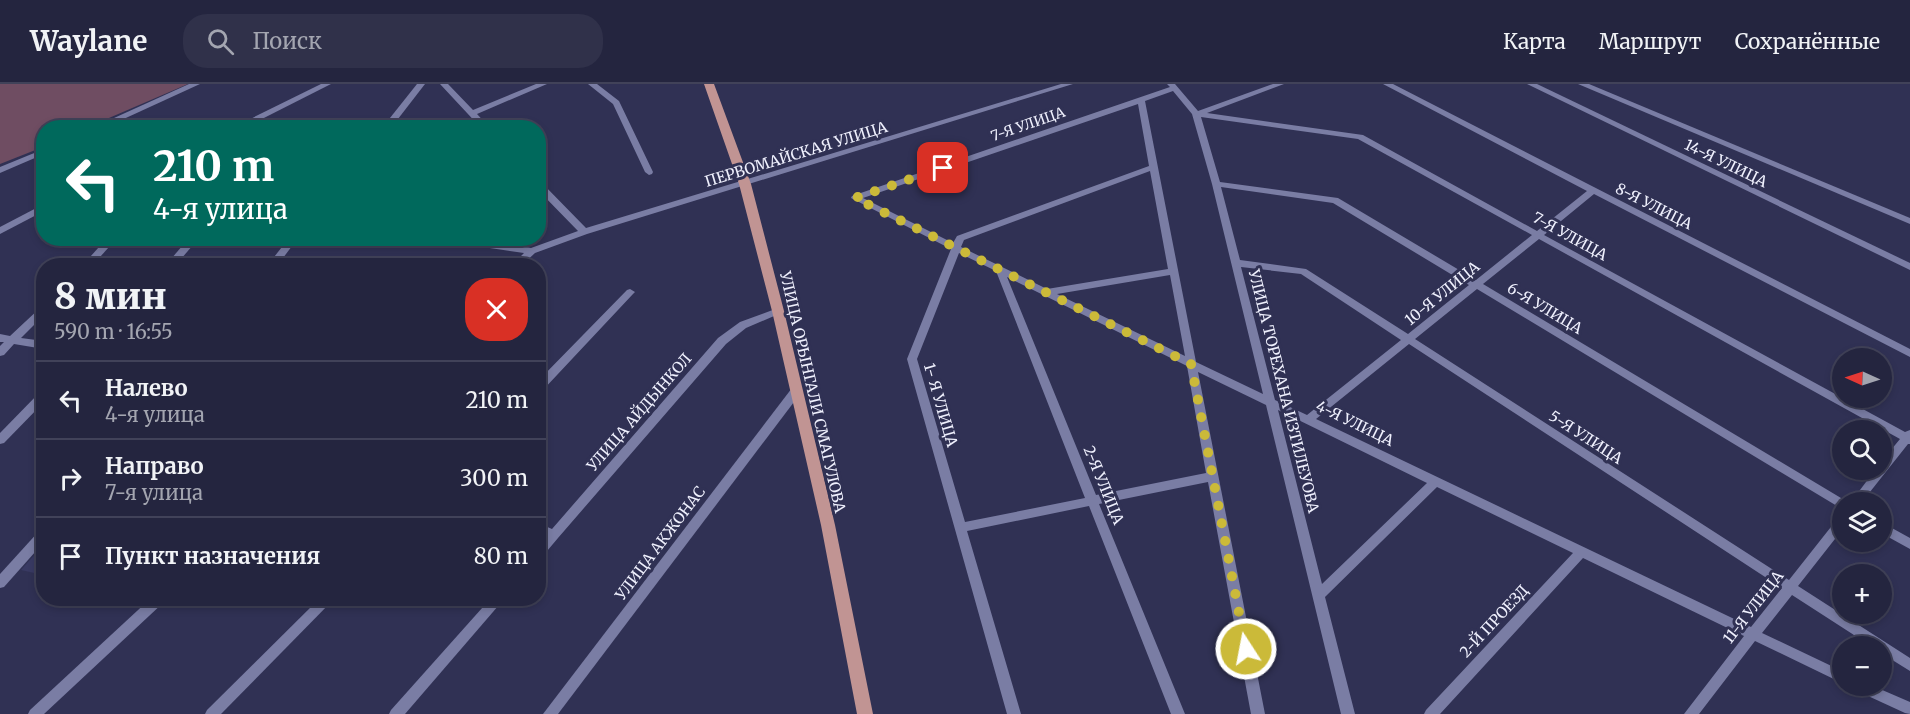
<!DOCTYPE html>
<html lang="ru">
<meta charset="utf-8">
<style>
:root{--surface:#24253f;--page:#30314a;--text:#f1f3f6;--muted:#a3a5b0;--line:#414259}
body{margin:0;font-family:Merriweather,serif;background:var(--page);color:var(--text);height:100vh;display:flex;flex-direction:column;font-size:22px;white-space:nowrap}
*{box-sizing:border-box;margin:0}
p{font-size:20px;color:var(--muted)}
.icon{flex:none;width:33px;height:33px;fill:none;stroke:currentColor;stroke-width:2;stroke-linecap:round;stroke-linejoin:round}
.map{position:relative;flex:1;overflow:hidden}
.drawer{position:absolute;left:36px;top:174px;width:510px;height:348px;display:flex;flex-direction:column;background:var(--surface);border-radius:24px;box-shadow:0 3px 9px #0003,0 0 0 2px var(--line)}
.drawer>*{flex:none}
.top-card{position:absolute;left:36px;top:36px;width:510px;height:126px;border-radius:24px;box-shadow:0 3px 9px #0003,0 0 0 2px var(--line);background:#00695c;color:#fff;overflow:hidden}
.needle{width:39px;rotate:273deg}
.controls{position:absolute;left:1832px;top:264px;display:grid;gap:12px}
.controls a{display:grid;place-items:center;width:60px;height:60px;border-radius:50%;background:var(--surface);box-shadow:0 3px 9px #0003,0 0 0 2px var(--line);font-size:30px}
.pin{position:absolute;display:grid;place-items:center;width:51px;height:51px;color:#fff;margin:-26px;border-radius:12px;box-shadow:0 3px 9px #0006}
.me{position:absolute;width:66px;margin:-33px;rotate:349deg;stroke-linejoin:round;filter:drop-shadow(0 0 4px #0008)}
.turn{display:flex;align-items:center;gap:21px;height:126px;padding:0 18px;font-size:27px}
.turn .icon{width:78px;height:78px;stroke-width:2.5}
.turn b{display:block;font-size:42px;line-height:51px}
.round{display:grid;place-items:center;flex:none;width:63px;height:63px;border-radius:24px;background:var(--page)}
.head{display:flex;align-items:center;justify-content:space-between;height:102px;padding:0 18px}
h1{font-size:36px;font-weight:800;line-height:45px}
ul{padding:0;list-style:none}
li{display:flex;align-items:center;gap:18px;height:78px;padding:0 18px;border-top:2px solid var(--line)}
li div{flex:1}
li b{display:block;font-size:22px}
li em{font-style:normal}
header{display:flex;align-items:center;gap:36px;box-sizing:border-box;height:84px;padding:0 30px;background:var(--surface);border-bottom:2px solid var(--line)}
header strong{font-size:28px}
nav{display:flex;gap:33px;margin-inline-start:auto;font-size:21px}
.search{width:420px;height:54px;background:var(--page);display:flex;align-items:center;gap:15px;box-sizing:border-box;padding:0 21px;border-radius:24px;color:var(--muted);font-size:22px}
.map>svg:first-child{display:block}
.built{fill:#393a63}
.green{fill:#6f4d62}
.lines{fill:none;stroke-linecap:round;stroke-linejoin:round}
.minor{fill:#7a7da4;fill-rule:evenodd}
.major{fill:#c19493;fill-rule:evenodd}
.route{stroke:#cbba39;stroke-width:10;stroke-dasharray:0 18}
.labels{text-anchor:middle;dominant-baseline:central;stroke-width:6;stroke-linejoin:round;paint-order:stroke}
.far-street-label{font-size:14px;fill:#eff0fd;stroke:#303154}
.street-label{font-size:15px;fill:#eff0fd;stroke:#303154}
</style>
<header>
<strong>Waylane</strong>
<div class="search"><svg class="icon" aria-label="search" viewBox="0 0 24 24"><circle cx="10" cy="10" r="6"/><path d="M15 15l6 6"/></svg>Поиск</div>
<nav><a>Карта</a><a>Маршрут</a><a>Сохранённые</a></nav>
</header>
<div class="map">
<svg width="1910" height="630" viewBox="0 0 1910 630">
<rect width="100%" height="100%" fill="#303154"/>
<path class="built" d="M 43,461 L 43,491 L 21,486 Z"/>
<path class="green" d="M 0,0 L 188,0 L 88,43 L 44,44 L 43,63 L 0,80 Z"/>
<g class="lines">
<g class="minor">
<path d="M 189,0 L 200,0 L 104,44 L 92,44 Z"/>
<path d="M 321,0 L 331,0 L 244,44 L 232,44 Z"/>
<path d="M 417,0 L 425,0 L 391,44 L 382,44 Z"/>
<path d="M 440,0 L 448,0 L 473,26 L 536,0 L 547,0 L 477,30 L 490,44 L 481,44 Z"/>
<path d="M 588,0 L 597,0 L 619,17 L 653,88 L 652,90 L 649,91 L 645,88 L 613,20 Z"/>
<path d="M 1061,0 L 1073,0 L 587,150 L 535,169 L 521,182 L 511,182 L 524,169 L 443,157 L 439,154 L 467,154 L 531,164 L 578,147 L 538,106 L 538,97 L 541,98 L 586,144 Z"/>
<path d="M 1167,0 L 1175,0 L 1198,27 L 1273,0 L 1284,0 L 1207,29 L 1363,51 L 1537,147 L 1587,107 L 1383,0 L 1393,0 L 1910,265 L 1910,273 L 1594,110 L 1544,151 L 1905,348 L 1910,346 L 1910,360 L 1908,360 L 1862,418 L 1851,418 L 1875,386 L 1881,386 L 1881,378 L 1900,355 L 1539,155 L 1483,200 L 1846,417 L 1847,418 L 1842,418 L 1842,425 L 1477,205 L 1415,255 L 1789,496 L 1838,434 L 1842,432 L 1842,446 L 1798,502 L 1910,574 L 1910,587 L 1881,569 L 1881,562 L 1871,562 L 1792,511 L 1762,549 L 1842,587 L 1842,599 L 1755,557 L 1699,630 L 1684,630 L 1744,552 L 1583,474 L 1440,630 L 1424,630 L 1426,626 L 1573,469 L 1437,403 L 1325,513 L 1355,630 L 1341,630 L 1266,321 L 1198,288 L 1265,630 L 1251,630 L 1208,398 L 1099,420 L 1185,630 L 1171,630 L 1089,422 L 967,447 L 1021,630 L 1007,630 L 907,275 L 951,165 L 851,114 L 852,112 L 1170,3 ZM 1173,7 L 1192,30 L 1212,100 L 1263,310 L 1196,278 L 1145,17 ZM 1138,20 L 1149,82 L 957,152 L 953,159 L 863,114 ZM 1201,33 L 1358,55 L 1532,151 L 1476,196 L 1338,114 L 1220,98 ZM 1150,87 L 1168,185 L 1047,205 L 961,163 L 964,156 ZM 1221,103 L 1333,119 L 1469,201 L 1408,250 L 1306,185 L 1240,176 ZM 959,169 L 996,187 L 1085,414 L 965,438 L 917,275 ZM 1241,183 L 1301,190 L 1401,256 L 1307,331 L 1275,316 ZM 1170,191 L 1185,272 L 1057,210 ZM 1007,193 L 1187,282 L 1206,389 L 1096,411 ZM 1409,260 L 1782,504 L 1751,543 L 1316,335 ZM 1278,326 L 1427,399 L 1322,500 Z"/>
<path d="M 1527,0 L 1537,0 L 1910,179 L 1910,186 Z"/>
<path d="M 1578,0 L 1589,0 L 1910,134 L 1910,140 Z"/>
<path d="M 44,65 L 44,70 L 0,89 L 0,83 Z"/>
<path d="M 44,120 L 44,127 L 0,150 L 0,143 Z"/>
<path d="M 107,154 L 117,154 L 92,182 L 82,182 Z"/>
<path d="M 189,154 L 199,154 L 175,182 L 165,182 Z"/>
<path d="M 289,154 L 298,154 L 277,182 L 267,182 Z"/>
<path d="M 630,205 L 635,208 L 633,210 L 542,307 L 538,308 L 538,297 L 627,206 Z"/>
<path d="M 44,222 L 44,231 L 21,254 L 44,257 L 44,265 L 14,260 L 4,271 L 0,272 L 0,262 L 4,258 L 0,258 L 0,250 L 10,252 L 41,223 Z"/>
<path d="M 778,224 L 781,225 L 783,227 L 781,229 L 746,244 L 726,260 L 558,454 L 542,473 L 538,474 L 538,460 L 545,452 L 538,449 L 538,439 L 552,445 L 718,254 L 740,238 Z"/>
<path d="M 796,303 L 801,307 L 800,310 L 558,630 L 543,630 L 792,304 Z"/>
<path d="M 44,307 L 44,318 L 4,359 L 0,360 L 0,349 L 40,308 Z"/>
<path d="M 1881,438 L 1910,454 L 1910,465 L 1881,449 Z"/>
<path d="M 44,444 L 44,458 L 4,503 L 0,504 L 0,490 L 40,446 Z"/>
<path d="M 151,514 L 166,514 L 164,518 L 44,630 L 28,630 L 30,626 Z"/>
<path d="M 320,514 L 335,514 L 221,630 L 205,630 L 207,626 Z"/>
<path d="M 491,514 L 505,514 L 405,630 L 389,630 L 391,626 Z"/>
<path d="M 1854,602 L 1873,602 L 1910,618 L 1910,630 L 1905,629 L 1855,606 Z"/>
</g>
<path class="major" d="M 704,0 L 714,0 L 751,100 L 784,227 L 835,441 L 873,630 L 857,630 L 821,441 L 772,227 L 739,100 Z"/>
</g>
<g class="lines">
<path class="route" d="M 943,84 L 855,114 L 1191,280 L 1246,565"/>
</g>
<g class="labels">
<g class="far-street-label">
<text transform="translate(1028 40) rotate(-19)">7-Я УЛИЦА</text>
</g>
<g class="street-label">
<text transform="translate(796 70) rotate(-17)">ПЕРВОМАЙСКАЯ УЛИЦА</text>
<text transform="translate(1726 79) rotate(26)">14-Я УЛИЦА</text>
<text transform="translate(1654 122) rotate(27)">8-Я УЛИЦА</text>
<text transform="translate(1570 152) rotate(29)">7-Я УЛИЦА</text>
<text transform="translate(1442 209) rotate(-39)">10-Я УЛИЦА</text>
<text transform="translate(1545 224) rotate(31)">6-Я УЛИЦА</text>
<text transform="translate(1284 307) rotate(76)">УЛИЦА ТОРЕХАНА ИЗТИЛЕУОВА</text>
<text transform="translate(813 308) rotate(77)">УЛИЦА ОРЫНГАЛИ СМАГУЛОВА</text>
<text transform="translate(941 321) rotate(74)">1- Я УЛИЦА</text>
<text transform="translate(639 328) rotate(-49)">УЛИЦА АЙДЫНКОЛ</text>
<text transform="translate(1355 339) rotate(26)">4-Я УЛИЦА</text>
<text transform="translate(1586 353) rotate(33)">5-Я УЛИЦА</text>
<text transform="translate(1104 401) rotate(68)">2-Я УЛИЦА</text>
<text transform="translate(660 459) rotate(-53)">УЛИЦА АКЖОНАС</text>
<text transform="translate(1753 523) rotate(-52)">11-Я УЛИЦА</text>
<text transform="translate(1494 537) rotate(-47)">2-Й ПРОЕЗД</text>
</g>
</g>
</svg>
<div class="controls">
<a><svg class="needle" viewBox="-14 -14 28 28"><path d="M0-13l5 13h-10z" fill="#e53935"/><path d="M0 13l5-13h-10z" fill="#a3a5b0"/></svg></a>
<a><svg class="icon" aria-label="search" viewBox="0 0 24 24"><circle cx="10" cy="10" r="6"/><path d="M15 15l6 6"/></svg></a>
<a><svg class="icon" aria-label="layers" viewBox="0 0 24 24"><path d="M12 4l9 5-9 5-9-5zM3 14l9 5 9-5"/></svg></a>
<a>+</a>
<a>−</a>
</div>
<div class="pin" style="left:943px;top:84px;background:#d93025"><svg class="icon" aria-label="arrive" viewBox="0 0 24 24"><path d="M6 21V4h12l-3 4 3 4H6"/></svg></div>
<svg class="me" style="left:1246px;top:565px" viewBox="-20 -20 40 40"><circle r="17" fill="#cbba39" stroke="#fff" stroke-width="3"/><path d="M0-11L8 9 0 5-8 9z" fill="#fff"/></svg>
<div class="top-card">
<div class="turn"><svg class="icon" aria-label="left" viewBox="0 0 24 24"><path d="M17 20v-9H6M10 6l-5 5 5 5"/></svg><div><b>210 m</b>4-я улица</div></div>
</div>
<section class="drawer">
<div class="head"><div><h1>8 мин</h1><p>590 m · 16:55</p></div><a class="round" style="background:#d93025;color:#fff"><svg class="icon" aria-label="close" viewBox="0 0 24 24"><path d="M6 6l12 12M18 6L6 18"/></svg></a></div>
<ul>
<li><svg class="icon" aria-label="left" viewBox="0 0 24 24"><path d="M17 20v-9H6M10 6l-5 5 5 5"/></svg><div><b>Налево</b><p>4-я улица</p></div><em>210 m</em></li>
<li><svg class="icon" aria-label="right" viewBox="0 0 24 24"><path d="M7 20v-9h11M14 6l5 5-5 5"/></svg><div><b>Направо</b><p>7-я улица</p></div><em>300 m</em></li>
<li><svg class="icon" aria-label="arrive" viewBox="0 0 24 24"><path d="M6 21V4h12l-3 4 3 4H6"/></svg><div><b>Пункт назначения</b></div><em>80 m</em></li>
</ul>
</section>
</div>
